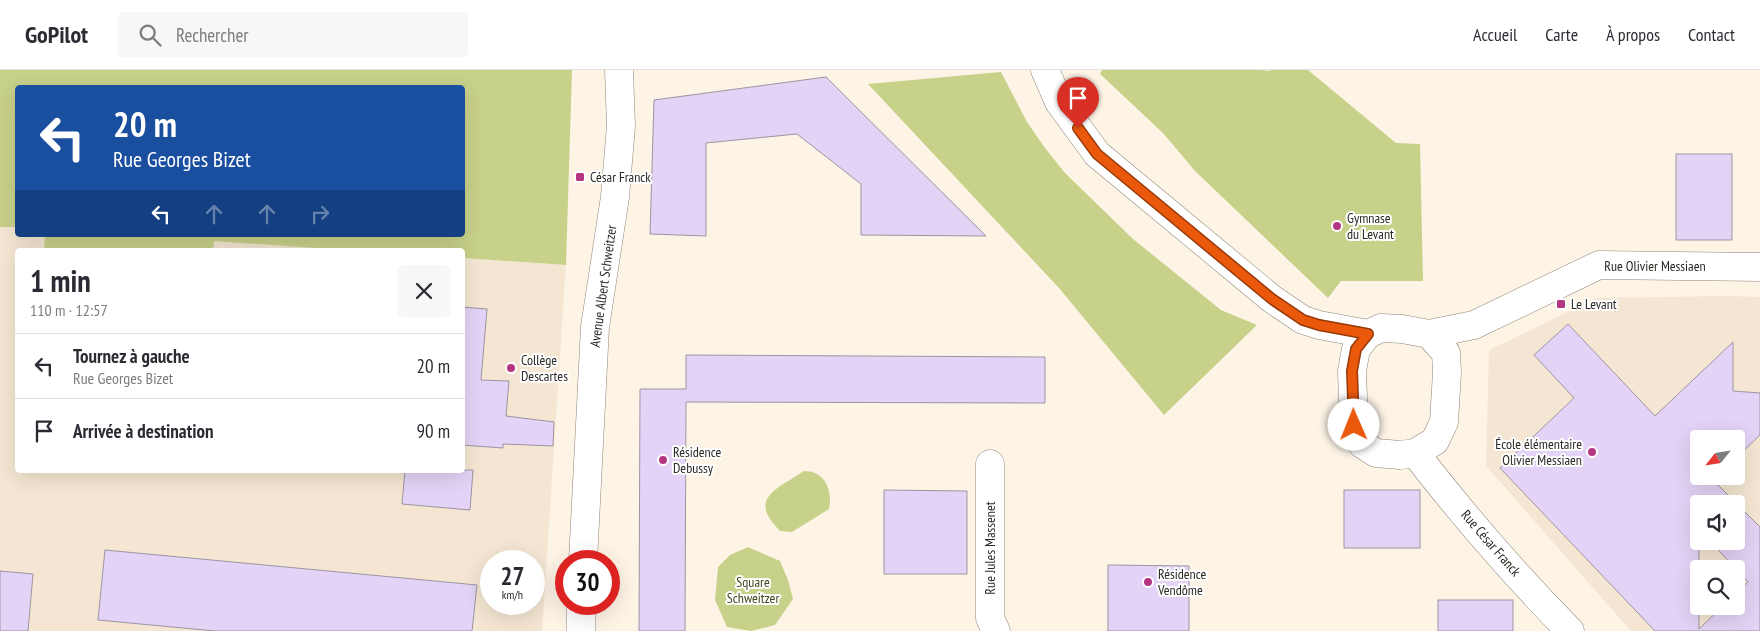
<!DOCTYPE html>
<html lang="fr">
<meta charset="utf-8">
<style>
:root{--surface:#fff;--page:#f7f7f7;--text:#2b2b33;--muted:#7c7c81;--line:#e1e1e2}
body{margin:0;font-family:"PT Sans Narrow",sans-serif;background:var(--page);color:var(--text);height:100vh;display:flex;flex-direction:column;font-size:19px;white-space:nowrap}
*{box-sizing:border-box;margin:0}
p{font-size:16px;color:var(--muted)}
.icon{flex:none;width:28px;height:28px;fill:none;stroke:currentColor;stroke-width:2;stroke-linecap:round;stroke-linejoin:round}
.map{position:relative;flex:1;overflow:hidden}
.drawer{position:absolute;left:15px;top:178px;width:450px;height:225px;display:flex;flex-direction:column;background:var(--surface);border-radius:5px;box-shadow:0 5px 20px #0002}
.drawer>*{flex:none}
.guide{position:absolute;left:15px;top:15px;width:450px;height:152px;border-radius:5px;box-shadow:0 5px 20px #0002;background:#1a4fa0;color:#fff;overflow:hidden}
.needle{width:32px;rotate:240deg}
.fabs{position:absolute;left:1690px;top:360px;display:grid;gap:10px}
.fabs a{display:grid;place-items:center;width:55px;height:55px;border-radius:5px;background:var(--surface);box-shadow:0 5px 20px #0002;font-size:25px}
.speed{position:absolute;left:480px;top:480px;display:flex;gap:10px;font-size:25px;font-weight:700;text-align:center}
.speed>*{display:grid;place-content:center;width:65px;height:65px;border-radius:50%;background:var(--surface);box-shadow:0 5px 20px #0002;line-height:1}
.speed small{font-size:12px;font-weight:400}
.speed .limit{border:8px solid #d22;background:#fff;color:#111}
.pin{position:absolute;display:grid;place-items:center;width:42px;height:42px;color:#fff;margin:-51px -21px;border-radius:50% 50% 50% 0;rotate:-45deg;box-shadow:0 0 5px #0007}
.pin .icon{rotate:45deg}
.me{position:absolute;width:55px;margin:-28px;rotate:359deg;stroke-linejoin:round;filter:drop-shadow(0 0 4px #0008)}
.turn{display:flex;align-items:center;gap:18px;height:105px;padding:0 15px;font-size:22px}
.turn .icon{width:65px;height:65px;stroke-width:2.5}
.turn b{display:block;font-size:35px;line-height:42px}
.lanes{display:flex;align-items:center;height:48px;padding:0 15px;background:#0003;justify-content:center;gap:25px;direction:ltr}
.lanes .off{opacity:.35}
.round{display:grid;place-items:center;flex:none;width:52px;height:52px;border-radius:5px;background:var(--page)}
.head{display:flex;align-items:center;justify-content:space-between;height:85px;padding:0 15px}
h1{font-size:30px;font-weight:700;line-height:38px}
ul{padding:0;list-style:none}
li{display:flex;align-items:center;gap:15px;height:65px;padding:0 15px;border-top:1px solid var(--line)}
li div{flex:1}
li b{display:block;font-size:19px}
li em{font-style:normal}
header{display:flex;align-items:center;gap:30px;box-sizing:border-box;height:70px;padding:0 25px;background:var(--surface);border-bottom:1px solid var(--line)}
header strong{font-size:24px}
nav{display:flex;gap:28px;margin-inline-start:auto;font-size:18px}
.search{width:350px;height:45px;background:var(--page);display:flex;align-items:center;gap:12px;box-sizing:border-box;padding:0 18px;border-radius:5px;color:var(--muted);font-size:19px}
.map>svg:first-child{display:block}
.built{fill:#f4e6d2;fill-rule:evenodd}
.green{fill:#c8d18a}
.building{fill:#e3d3f6;stroke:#9b95a2;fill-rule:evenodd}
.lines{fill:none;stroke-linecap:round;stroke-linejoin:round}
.minor-casing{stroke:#8d8579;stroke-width:29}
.tertiary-casing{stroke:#8d8579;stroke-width:29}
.minor{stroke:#fff;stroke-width:28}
.tertiary{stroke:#fff;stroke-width:28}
.route-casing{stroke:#983908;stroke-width:12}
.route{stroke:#ea580c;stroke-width:9}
.poi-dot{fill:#b43683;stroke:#fff;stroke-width:2}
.labels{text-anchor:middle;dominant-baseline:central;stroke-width:4;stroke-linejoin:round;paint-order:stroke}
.poi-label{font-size:14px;fill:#2c2924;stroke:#fff;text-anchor:start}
.street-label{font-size:14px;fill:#2c2924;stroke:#fff}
.park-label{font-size:14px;fill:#45491f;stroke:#fff}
</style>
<header>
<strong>GoPilot</strong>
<div class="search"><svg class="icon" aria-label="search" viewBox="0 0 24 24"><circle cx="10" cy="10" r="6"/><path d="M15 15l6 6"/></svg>Rechercher</div>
<nav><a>Accueil</a><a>Carte</a><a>À propos</a><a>Contact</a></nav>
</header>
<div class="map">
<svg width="1760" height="561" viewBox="0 0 1760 561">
<rect width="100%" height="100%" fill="#fdf4e6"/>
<g class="built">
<path d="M 0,157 L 17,157 L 18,165 L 140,165 L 344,180 L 18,180 L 18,400 L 462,400 L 463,188 L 566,195 L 542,561 L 0,561 ZM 491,491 L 534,491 L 534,534 L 491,534 Z"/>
<path d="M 1727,226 L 1760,227 L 1760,561 L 1631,561 L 1486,396 L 1489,280 L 1597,228 ZM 1699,369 L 1736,369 L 1736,406 L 1699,406 ZM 1699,434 L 1736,434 L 1736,471 L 1699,471 ZM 1699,499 L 1736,499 L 1736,536 L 1699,536 Z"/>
</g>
<g class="green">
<path d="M 0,0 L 572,0 L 566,195 L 463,188 L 462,180 L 344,180 L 214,171 L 213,180 L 44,180 L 45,165 L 462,165 L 462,18 L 18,18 L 17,157 L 0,157 Z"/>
<path d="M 1102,0 L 1261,0 L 1269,1 L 1271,0 L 1308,0 L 1396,73 L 1420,74 L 1423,211 L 1341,211 L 1328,228 L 1195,101 L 1163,63 L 1100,4 Z"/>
<path d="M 1001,2 L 1027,52 L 1045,78 L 1065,103 L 1133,169 L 1221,240 L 1257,255 L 1164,345 L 1059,218 L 868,14 Z"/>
<path d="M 804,401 C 825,401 833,420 829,439 L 792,462 L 780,461 C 747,428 777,419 804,401 Z"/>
<path d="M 748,477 L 780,491 L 788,510 L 793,529 L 775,555 L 751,561 L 727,557 L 715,530 L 718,497 L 730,485 Z"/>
</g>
<g class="building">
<path d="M 826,7 L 986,166 L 861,165 L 861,114 L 797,64 L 706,73 L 706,166 L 650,164 L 654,30 Z"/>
<rect x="1676" y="84" width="56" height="86"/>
<path d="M 462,237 L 487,239 L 481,310 L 509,311 L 506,346 L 554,352 L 553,376 L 503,374 L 503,378 L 462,375 Z"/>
<path d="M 1568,254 L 1655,346 L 1733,272 L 1733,321 L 1760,323 L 1760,365 L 1736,388 L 1736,369 L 1699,369 L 1699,406 L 1718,406 L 1714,411 L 1760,457 L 1760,561 L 1655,561 L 1500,398 L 1574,328 L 1534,285 ZM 1699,434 L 1736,434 L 1736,471 L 1710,471 L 1748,512 L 1736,523 L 1736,536 L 1723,536 L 1699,559 Z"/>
<path d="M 686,285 L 1045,287 L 1045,333 L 686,332 L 685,561 L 639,561 L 640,319 L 686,319 Z"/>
<path d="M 405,400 L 473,400 L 470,440 L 402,434 Z"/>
<path d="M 884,420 L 967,421 L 967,504 L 884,504 Z"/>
<rect x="1344" y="420" width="76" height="58"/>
<path d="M 105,480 L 477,515 L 472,561 L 215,561 L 98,550 Z"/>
<path d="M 1108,495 L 1189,496 L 1189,561 L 1108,561 Z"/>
<path d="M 0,501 L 33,504 L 28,561 L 0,561 Z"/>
<rect x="1438" y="530" width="75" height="31"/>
</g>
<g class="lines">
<defs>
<g id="minor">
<path d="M 1045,0 L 1059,32 L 1097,84 L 1272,229 L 1303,250 L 1319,255 L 1368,264"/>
<path d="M 1381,258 L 1402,259 L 1429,264 L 1446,283 L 1447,302 L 1444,352 L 1435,371 L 1415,383 L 1400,385 L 1376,383 L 1362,374 L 1354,355 L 1352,301 L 1356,279 L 1368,264 Z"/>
<path d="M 1429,264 L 1474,255 L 1599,195 L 1760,197"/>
<path d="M 1415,383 C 1463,445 1515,505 1570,561"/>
<path d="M 990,394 L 990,548 L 996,561"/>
</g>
<g id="tertiary">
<path d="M 583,491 L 595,257 L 615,127 L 621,56 L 619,0"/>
<path d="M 581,561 L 581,534"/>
</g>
</defs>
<use href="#minor" class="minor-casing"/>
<use href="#tertiary" class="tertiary-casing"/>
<use href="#minor" class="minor"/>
<use href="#tertiary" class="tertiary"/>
</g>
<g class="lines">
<defs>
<path id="route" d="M 1078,58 L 1097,84 L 1272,229 L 1303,250 L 1319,255 L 1368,264 L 1356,279 L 1352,301 L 1354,355"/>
</defs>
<use href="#route" class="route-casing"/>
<use href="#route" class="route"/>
</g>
<g class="poi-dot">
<rect x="575" y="102" width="10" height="10" rx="2.5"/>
<circle cx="1337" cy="156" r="5"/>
<rect x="1556" y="229" width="10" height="10" rx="2.5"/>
<circle cx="511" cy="298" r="5"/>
<circle cx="1592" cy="382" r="5"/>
<circle cx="663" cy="390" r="5"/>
<circle cx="1148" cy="512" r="5"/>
</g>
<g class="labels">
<g class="poi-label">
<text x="590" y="107">César Franck</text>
<text x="1347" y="148">Gymnase<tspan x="1347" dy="16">du Levant</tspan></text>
<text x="1571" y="234">Le Levant</text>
<text x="521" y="290">Collège<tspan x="521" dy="16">Descartes</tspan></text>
<text x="1582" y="374" text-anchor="end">École élémentaire<tspan x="1582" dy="16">Olivier Messiaen</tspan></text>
<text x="673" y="382">Résidence<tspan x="673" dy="16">Debussy</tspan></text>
<text x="1158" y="504">Résidence<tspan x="1158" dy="16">Vendôme</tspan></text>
</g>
<g class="street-label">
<text x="1655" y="196">Rue Olivier Messiaen</text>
<text transform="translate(603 216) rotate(-82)">Avenue Albert Schweitzer</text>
<text transform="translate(1491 473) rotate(49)">Rue César Franck</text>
<text transform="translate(990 478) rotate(-90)">Rue Jules Massenet</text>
</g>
<g class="park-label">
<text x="753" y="512">Square<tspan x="753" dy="16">Schweitzer</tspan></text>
</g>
</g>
</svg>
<div class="fabs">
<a><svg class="needle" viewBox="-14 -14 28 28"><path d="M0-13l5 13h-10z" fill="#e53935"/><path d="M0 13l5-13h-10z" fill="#7c7c81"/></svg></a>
<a><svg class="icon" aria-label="sound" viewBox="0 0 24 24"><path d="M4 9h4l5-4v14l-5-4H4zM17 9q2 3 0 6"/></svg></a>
<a><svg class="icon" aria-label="search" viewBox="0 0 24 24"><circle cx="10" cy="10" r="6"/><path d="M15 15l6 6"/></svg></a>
</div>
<div class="speed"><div>27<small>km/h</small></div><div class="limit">30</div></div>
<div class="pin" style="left:1078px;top:58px;background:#d93025"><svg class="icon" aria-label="arrive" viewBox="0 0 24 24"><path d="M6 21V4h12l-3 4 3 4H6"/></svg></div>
<svg class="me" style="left:1354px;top:355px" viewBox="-20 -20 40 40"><circle r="19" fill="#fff"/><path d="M0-13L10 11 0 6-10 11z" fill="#ea580c"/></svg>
<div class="guide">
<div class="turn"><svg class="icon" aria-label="left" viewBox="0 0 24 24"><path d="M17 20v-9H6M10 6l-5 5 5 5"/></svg><div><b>20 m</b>Rue Georges Bizet</div></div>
<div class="lanes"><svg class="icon" aria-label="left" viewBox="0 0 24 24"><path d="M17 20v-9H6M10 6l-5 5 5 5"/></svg><svg class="icon off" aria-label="ahead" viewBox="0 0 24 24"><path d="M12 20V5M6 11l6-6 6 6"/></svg><svg class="icon off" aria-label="ahead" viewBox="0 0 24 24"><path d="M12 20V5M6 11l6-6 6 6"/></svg><svg class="icon off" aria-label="right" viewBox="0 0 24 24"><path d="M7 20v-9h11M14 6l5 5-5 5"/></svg></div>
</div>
<section class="drawer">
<div class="head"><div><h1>1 min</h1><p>110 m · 12:57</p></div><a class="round"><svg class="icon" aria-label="close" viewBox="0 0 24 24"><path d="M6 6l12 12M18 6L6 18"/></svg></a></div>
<ul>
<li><svg class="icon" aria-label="left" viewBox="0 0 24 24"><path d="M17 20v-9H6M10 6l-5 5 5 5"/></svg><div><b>Tournez à gauche</b><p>Rue Georges Bizet</p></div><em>20 m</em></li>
<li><svg class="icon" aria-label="arrive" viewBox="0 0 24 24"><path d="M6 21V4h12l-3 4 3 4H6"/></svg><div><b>Arrivée à destination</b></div><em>90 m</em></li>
</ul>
</section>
</div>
